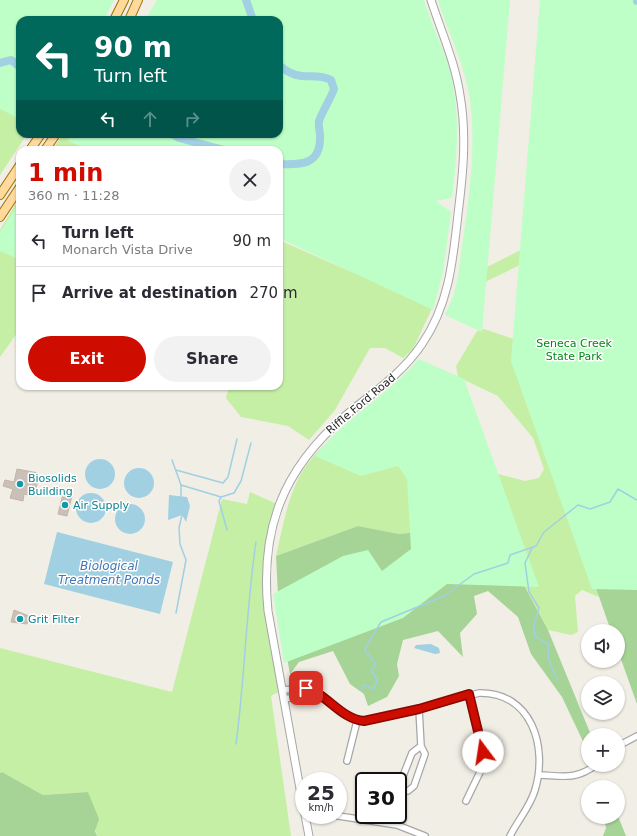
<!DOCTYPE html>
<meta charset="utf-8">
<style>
:root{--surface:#fff;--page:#f2f2f3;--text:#2b2b33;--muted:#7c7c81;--line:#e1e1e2;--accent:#cf0c00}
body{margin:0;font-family:"DejaVu Sans",sans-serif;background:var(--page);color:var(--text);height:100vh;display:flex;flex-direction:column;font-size:15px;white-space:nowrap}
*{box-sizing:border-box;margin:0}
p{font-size:13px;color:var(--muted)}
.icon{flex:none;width:22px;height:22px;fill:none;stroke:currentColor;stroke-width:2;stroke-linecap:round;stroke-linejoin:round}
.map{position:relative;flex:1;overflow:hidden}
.drawer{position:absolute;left:16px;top:146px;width:267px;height:244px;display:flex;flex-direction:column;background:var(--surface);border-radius:12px;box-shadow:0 1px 3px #0004}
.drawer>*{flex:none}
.top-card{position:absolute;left:16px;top:16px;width:267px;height:122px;border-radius:12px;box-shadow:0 1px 3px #0004;background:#00695c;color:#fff;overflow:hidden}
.controls{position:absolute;left:581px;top:624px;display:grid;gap:8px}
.controls a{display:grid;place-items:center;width:44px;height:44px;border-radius:50%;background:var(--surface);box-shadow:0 1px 3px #0004;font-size:20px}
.speed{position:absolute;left:295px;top:772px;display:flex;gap:8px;font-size:20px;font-weight:700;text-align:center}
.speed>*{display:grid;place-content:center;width:52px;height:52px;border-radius:50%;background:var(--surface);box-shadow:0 1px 3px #0004;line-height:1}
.speed small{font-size:10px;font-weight:400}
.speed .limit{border:2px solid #111;border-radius:6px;background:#fff;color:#111}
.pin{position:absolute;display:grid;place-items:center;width:34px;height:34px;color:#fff;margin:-17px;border-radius:8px;box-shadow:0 2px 6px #0006}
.me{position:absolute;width:44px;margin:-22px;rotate:346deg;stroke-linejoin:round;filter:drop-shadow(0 0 3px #0008)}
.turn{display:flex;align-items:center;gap:14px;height:84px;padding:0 12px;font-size:18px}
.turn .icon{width:52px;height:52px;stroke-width:2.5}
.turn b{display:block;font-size:28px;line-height:34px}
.lanes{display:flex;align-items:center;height:38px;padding:0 12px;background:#0003;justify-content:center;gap:20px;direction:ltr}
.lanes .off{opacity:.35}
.round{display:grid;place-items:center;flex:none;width:42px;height:42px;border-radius:21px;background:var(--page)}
.headline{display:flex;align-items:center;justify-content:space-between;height:68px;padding:0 12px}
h1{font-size:24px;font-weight:700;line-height:30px;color:var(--accent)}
.button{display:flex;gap:8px;margin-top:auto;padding:8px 12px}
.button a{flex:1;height:46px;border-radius:24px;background:var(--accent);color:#fff;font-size:16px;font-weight:700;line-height:46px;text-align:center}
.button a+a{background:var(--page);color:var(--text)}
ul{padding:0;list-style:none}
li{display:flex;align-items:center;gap:12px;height:52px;padding:0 12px;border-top:1px solid var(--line)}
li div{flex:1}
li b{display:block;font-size:15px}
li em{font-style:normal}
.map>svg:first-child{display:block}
.grass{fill:#c6efa6}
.forest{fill:#a5d496}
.park{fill:#befec7}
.water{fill:#a1d0e2}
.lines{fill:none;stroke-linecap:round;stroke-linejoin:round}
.stream{stroke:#a1d0e2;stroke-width:1.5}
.river{stroke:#a1d0e2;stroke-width:8}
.building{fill:#c9c0b7;stroke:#c4b5a6}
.minor-casing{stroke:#a6a6a6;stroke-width:8}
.tertiary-casing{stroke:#a6a6a6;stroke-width:9}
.primary-casing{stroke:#9b7000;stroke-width:10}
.minor{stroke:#fff;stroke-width:5.5}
.tertiary{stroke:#fff;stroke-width:7}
.primary{stroke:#ffda9c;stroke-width:8}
.route-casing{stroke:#870800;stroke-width:10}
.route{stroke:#cf0c00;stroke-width:7}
.culture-dot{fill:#0f9aa8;stroke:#fff;stroke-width:1.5}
.labels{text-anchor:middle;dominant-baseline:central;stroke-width:3;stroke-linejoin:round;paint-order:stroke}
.park-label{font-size:11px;fill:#018914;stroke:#fff}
.street-label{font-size:11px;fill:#1f1f1f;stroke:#fff}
.culture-label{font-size:11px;fill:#0d838f;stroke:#fff;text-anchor:start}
.water-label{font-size:12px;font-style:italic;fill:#4277b9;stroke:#fff}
</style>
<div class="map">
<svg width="637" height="836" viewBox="0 0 637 836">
<rect width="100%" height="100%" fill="#f1eee5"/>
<g class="grass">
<path d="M 20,98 L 20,134 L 27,134 L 0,175 L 0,108 Z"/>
<path d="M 63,134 L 148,134 L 164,150 L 52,150 Z"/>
<path d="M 20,197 L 20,329 L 0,357 L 0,230 Z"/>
<path d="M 602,209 L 541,255 L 489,280 L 464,295 L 483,269 Z"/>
<path d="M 279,240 L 347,270 L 434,304 L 413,349 L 403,358 L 385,348 L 370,348 L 335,410 L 309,440 L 288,426 L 241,417 L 226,398 L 229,386 L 279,386 Z"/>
<path d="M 484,329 L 517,340 L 599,597 L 582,590 L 575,596 L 578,632 L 571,635 L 548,630 L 520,578 L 498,474 L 525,481 L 539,478 L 544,469 L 533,438 L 498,396 L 458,377 L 456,366 L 477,331 Z"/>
<path d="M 354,421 L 402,448 L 438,530 L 399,534 L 358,526 L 276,556 C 284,522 289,485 312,458 C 323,444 340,433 354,421 Z"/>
<path d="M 250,492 L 279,505 L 265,569 L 282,690 L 271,696 L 291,836 L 97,836 L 88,792 L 43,795 L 2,772 L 0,773 L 0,648 L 172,692 L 222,499 L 247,504 Z"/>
</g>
<g class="forest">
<path d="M 637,520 L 637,704 L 618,651 L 618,631 L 611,631 L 596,588 Z"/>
<path d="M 358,526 L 399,534 L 437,530 L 520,578 L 548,630 L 591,735 L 588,735 L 588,752 L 562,697 L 531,654 L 518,617 L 488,591 L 474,596 L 477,614 L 460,633 L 463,657 L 438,631 L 403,640 L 397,664 L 399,676 L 387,697 L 368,706 L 364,694 L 350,684 L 333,651 L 299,662 L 290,674 L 279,615 L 276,556 Z"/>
<path d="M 2,772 L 43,795 L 88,792 L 99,819 L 95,831 L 97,836 L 0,836 L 0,773 Z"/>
<path d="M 618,816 L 626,836 L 603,836 L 606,828 L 604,817 Z"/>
</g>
<g class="park">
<path d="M 0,0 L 114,0 L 104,20 L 20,20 L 20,119 L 0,109 Z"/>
<path d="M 157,0 L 424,0 C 431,24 443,47 450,71 C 461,114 457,155 452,198 L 436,201 L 451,212 L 443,272 L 433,310 L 279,238 L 279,150 L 89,150 L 68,141 L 71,134 L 279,134 L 279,20 L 145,20 Z"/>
<path d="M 438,0 L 510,0 L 482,332 L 445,315 L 453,297 L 458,277 C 465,217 480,149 468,89 C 462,58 447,30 438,0 Z"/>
<path d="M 540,0 L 637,0 L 637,590 L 592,589 L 511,361 Z"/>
<path d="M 20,201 L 20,260 L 0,251 L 0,232 Z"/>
<path d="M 419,359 L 464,379 L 539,587 L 447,584 L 403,618 L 284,663 L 273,594 L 343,556 L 368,550 L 382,571 L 411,549 L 407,479 L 398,466 L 361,476 L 315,456 C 346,417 387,396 419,359 Z"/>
</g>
<g class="water">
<circle cx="100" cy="474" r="15"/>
<circle cx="139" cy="483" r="15"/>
<circle cx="91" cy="508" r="15"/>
<path d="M 169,495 L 187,497 L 190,506 L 186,522 L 182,515 L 168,520 Z"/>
<circle cx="130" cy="519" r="15"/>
<path d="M 57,532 L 173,562 L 160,614 L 44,584 Z"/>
<path d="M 431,644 L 439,648 L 440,653 L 435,654 L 414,648 L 416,645 Z"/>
</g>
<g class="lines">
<g class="stream">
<path d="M 172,460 L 181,485 L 181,496"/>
<path d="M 176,470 L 223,483 L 228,477 L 237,439"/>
<path d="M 181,485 L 221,497 L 234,493 L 241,481 L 251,443"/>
<path d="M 221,497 L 219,501 L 227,530"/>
<path d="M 532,548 L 525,563 L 529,592 L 539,608 L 534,625 L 535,636 L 549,645 L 548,658 L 557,680"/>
<path d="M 176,613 L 186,560 L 180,544 L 179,528 L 182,515"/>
<path d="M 361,690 L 364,685 L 374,689 L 377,680 L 371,670 L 376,664 L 365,651 L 367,645 L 381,622 L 444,596 L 474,574 L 508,563 L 510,555 L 536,546 L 544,532 L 578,505 L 590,509 L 610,502 L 618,489 L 637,500"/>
<path d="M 236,744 C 245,677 246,609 256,542"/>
</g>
<g class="river">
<path d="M 246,0 L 253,20"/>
<path d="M 637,0 L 637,1"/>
<path d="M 0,63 L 11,60 L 20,67"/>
<path d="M 279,65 C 300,84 313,71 331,80 L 334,89 C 330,100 323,110 319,121 C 318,125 320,131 320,136 C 321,165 301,165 279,164"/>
<path d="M 172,134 L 179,138 L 224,150"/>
</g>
</g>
<g class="building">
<path d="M 17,469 L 38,473 L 37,476 L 39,476 L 35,493 L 33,492 L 32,496 L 24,494 L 23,501 L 10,498 L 13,489 L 3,486 L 5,480 L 14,482 Z"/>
<path d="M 63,494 L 72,496 L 67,516 L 58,514 Z"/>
<path d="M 14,610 L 29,616 L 27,624 L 11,622 Z"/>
</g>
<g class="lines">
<defs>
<g id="minor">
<path d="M 282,690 L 306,688 L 314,690 L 347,715 L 357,721 L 364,721 L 419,709 L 479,693 C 532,692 548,747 535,790 C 530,807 518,820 510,836"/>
<path d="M 284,699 L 307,695 L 322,697"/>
<path d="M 419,709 L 421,746 L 412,753 L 401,781 L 400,784 L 401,788 L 408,791 L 414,786 L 425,754 L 421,746"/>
<path d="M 618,746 L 637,736"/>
<path d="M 347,761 L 357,721"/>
<path d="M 540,775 C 563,776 576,780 596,765"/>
<path d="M 466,801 L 481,770 L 483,752 L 469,694"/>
<path d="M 332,815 L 397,825 L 425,836"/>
</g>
<g id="tertiary">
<path d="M 304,811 L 268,611 C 260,530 282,470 345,416 C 372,393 401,375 422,344 C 449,305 453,260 458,214 C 463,174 467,135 460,95 C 455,62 441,31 431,0"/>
<path d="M 305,815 L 309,836"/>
</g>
<g id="primary">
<path d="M 114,20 L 124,0"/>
<path d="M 129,20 L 138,0"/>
<path d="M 30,150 L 41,134"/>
<path d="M 45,150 L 56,134"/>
<path d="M 0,195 L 20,165"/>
<path d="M 0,217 L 20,187"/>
</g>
</defs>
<use href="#minor" class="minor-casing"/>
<use href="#tertiary" class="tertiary-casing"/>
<use href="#primary" class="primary-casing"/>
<use href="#minor" class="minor"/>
<use href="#tertiary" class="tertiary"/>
<use href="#primary" class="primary"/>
</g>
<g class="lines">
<defs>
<path id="route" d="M 306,688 C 327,694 341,719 364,721 L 419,709 L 469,694 L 483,752"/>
</defs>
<use href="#route" class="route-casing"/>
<use href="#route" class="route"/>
</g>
<g class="culture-dot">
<circle cx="20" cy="484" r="4"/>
<circle cx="65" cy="505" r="4"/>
<circle cx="20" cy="619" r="4"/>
</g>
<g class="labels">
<g class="park-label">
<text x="574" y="343">Seneca Creek<tspan x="574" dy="13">State Park</tspan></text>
</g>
<g class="street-label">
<text transform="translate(361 404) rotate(-40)">Riffle Ford Road</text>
</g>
<g class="culture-label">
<text x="28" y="478">Biosolids<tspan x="28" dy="13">Building</tspan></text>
<text x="73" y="505">Air Supply</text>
<text x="28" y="619">Grit Filter</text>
</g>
<g class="water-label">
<text x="109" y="566">Biological<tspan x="109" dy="14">Treatment Ponds</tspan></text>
</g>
</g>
</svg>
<div class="controls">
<a><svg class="icon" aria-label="sound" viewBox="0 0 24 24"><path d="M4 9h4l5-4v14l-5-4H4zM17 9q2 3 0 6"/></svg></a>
<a><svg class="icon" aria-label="layers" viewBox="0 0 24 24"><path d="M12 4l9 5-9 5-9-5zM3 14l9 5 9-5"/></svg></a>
<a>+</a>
<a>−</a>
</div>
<div class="speed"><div>25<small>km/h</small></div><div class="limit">30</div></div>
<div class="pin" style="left:306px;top:688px;background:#d93025"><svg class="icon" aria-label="arrive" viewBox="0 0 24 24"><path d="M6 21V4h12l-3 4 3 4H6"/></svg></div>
<svg class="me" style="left:483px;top:752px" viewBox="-20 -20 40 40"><circle r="19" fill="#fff"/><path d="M0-13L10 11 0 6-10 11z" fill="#cf0c00"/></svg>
<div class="top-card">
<div class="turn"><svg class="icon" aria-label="left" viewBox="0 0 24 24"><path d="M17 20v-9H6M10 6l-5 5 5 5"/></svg><div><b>90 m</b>Turn left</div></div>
<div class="lanes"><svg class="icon" aria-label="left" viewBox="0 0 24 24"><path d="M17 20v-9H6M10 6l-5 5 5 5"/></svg><svg class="icon off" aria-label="ahead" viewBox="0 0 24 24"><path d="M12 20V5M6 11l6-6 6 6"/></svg><svg class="icon off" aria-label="right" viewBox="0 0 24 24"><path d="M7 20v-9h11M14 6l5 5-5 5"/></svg></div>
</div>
<section class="drawer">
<div class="headline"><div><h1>1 min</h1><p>360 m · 11:28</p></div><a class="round"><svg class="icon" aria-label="close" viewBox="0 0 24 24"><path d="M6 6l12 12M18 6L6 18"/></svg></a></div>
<ul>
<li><svg class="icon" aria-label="left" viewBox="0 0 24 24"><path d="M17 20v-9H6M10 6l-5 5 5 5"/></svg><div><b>Turn left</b><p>Monarch Vista Drive</p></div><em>90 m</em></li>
<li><svg class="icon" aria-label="arrive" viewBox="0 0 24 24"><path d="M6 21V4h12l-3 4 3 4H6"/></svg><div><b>Arrive at destination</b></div><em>270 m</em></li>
</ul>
<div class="button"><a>Exit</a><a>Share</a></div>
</section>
</div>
